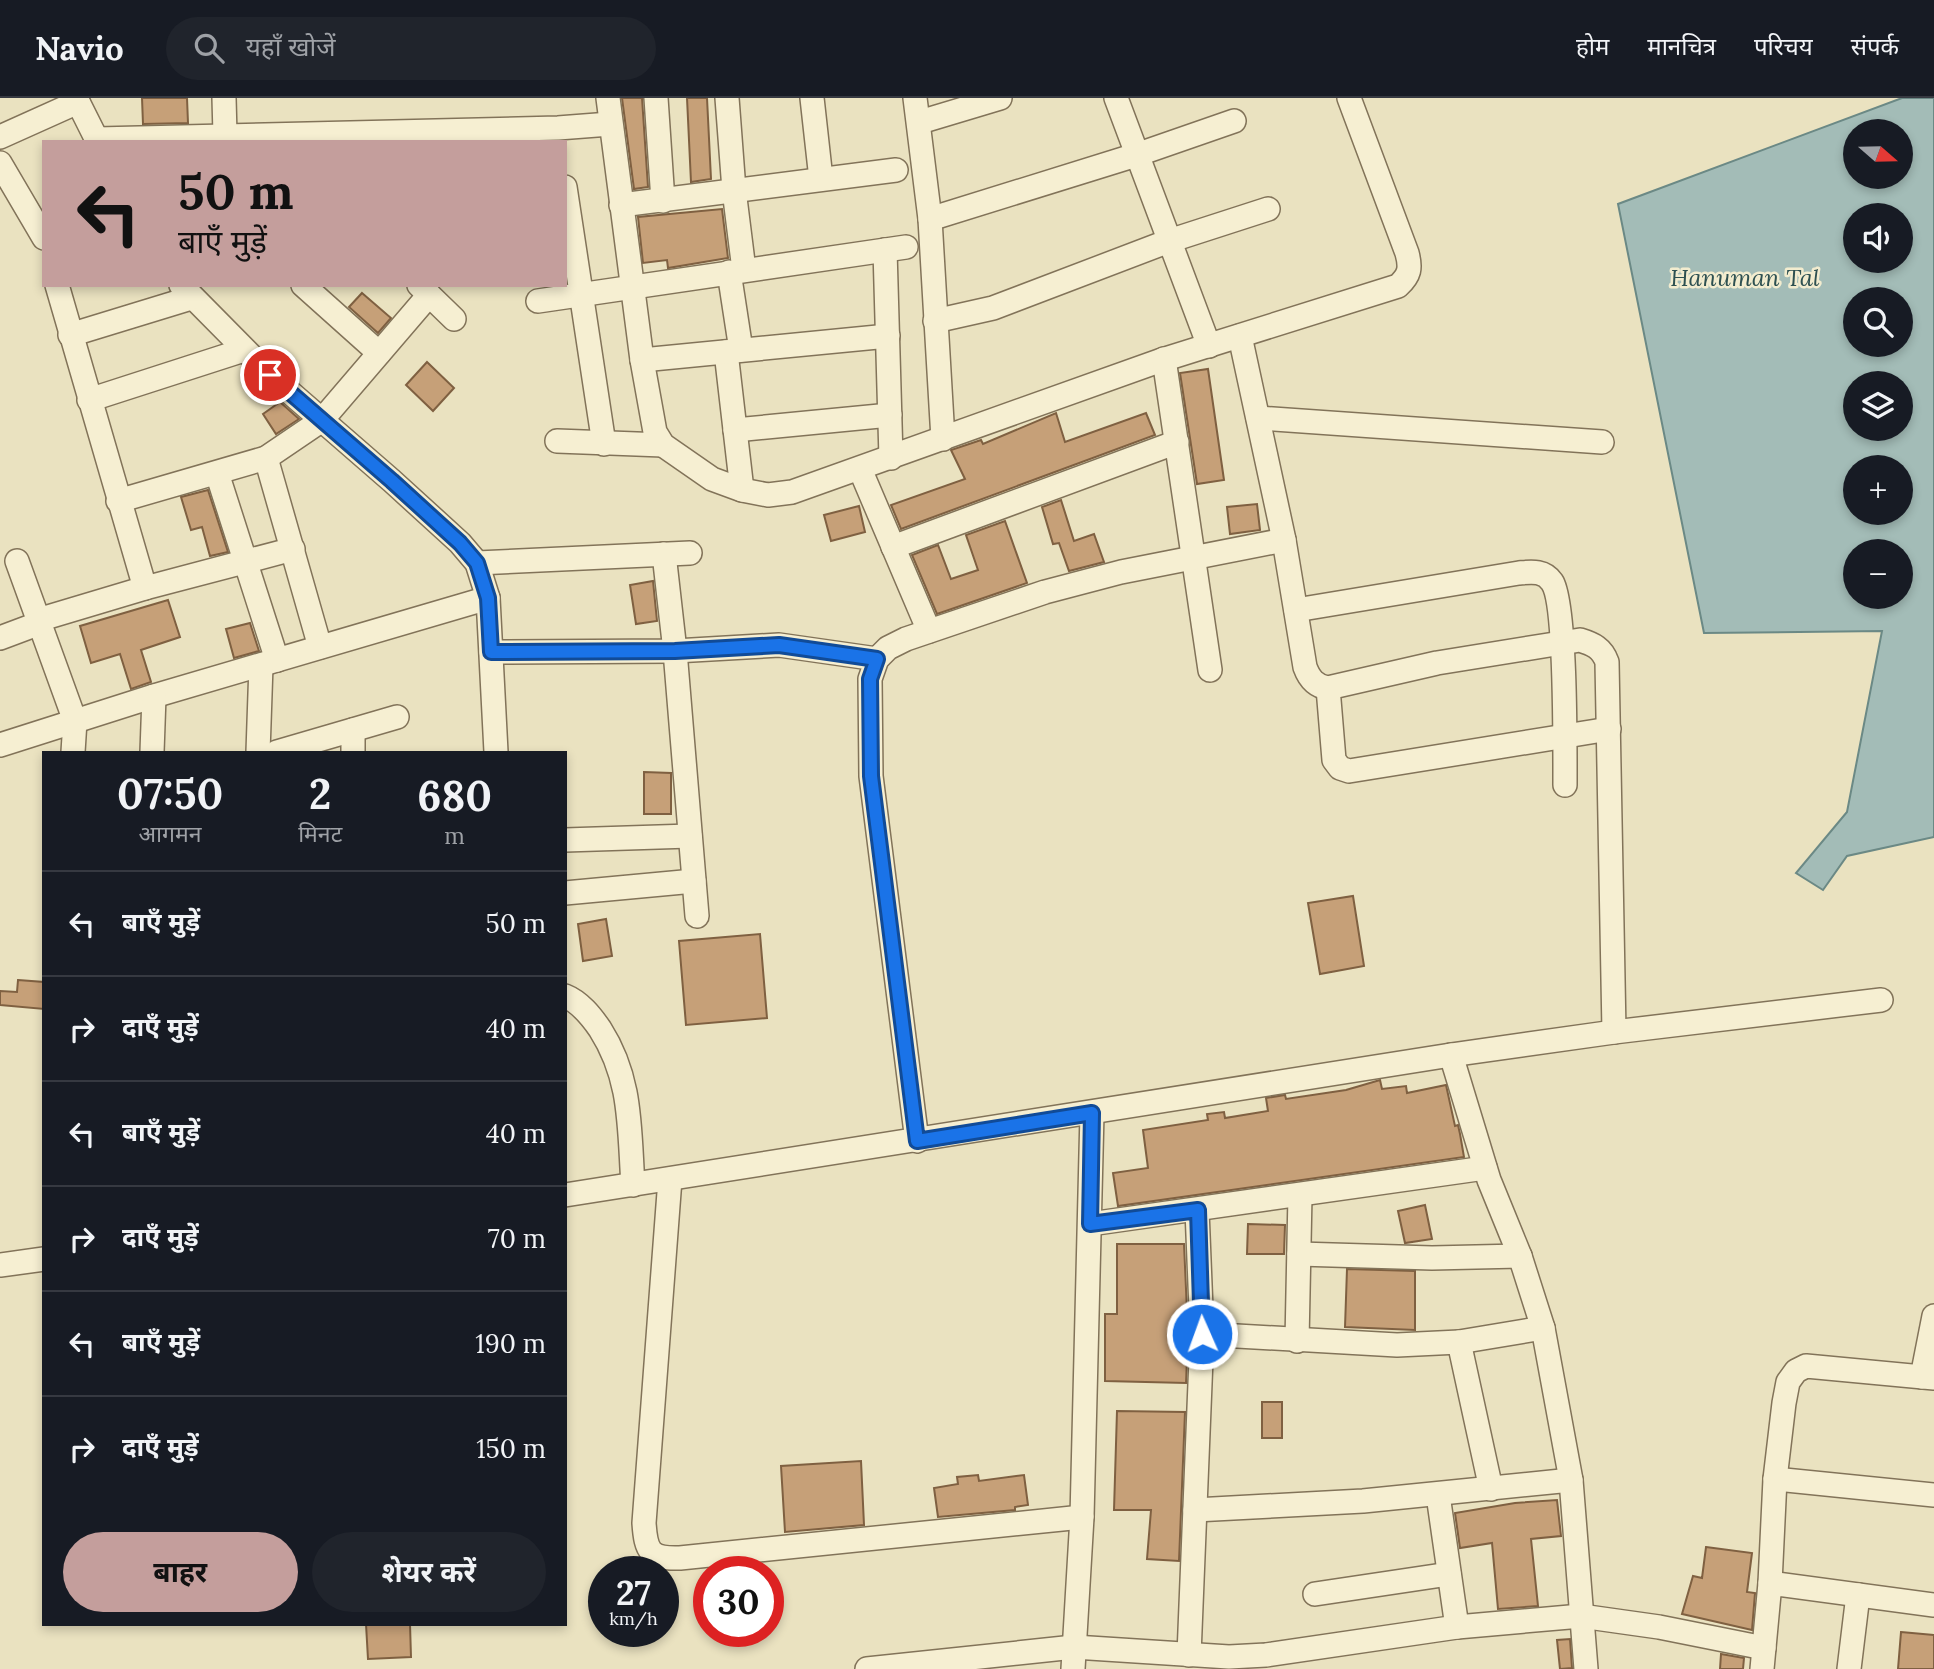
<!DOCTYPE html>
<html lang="hi">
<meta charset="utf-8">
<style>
:root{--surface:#171b24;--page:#20242c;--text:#f1f3f6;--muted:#9ea1a6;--line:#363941;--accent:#c49e9c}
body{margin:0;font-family:Lora,"Noto Sans Devanagari",serif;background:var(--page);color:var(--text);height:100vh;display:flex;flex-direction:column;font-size:26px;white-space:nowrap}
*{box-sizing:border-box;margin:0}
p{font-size:23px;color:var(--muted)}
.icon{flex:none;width:38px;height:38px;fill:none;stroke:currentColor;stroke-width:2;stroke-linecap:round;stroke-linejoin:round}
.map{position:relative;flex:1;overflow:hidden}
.side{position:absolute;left:42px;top:653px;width:525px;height:875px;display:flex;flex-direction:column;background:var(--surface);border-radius:0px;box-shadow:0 4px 10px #0003}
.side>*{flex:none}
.top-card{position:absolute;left:42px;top:42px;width:525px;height:147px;border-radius:0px;box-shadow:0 4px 10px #0003;background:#c49e9c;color:#111;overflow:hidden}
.needle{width:46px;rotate:110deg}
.buttons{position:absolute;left:1843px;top:21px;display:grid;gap:14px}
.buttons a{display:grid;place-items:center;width:70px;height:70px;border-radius:50%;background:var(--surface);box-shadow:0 4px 10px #0003;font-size:35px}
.speed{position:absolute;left:588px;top:1458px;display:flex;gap:14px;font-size:35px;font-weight:700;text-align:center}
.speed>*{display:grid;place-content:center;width:91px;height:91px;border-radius:50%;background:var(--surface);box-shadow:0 4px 10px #0003;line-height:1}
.speed small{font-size:18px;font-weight:400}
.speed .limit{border:10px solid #d22;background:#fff;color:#111}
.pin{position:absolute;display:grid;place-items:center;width:60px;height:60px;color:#fff;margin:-30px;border:4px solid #fff;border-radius:50%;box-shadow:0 2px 7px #0007}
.me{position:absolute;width:77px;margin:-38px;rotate:358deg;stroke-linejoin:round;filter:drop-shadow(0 0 5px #0008)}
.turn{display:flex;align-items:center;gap:24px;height:147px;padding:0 21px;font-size:32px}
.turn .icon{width:91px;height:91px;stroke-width:2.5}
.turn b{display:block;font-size:49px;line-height:60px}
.eta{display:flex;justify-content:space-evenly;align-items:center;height:119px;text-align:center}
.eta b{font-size:42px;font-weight:700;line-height:49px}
.cta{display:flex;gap:14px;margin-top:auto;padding:14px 21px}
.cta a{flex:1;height:80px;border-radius:42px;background:var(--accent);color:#111;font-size:28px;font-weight:700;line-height:80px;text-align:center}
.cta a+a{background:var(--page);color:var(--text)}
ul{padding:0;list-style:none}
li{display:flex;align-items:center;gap:21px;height:105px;padding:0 21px;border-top:2px solid var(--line)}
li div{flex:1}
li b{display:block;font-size:26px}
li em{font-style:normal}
header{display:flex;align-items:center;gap:42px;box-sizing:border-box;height:98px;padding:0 35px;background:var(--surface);border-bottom:2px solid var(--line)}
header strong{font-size:33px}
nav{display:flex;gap:38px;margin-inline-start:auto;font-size:24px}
.search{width:490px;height:63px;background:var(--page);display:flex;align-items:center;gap:18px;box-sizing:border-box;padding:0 24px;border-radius:38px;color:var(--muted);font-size:26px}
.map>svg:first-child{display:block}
.water{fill:#a3bcb7;stroke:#6b8985;stroke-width:2;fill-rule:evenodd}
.building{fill:#c6a078;stroke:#7f6041;stroke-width:2}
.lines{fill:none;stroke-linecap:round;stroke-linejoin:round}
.minor-casing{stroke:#827359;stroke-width:26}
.minor{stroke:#f6efd2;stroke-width:23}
.route-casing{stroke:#114b97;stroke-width:18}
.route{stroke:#1a73e8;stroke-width:12}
.labels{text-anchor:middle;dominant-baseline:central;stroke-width:5;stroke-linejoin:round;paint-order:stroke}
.water-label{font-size:24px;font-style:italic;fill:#2d5051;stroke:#f2eccf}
</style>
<header>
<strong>Navio</strong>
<div class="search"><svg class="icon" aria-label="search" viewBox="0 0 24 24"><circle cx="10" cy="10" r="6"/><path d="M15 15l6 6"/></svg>यहाँ खोजें</div>
<nav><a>होम</a><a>मानचित्र</a><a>परिचय</a><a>संपर्क</a></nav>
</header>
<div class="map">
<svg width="1934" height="1571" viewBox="0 0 1934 1571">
<rect width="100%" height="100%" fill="#eae2c0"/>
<path class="water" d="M 1902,0 L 1934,0 L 1934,739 L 1847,758 L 1823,792 L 1796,775 L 1847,714 L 1882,533 L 1704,535 L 1618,106 ZM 1855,33 L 1900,33 L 1900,79 L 1855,79 ZM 1900,117 L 1900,163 L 1855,163 L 1855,117 ZM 1900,201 L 1900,247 L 1855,247 L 1855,201 ZM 1855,285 L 1900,285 L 1900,331 L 1855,331 ZM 1900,369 L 1900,415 L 1855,415 L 1855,369 ZM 1900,453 L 1900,499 L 1855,499 L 1855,453 Z"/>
<g class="building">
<path d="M 142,0 L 187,0 L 188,25 L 143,26 Z"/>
<path d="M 622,0 L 642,0 L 648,89 L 634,91 Z"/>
<path d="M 687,0 L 707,0 L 711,81 L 691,84 Z"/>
<path d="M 722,111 L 728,160 L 668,170 L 667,162 L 643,165 L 638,119 Z"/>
<path d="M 362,195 L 391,220 L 378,235 L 349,209 Z"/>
<path d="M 427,264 L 454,290 L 433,313 L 406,287 Z"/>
<path d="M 1208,271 L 1224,382 L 1197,386 L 1180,275 Z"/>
<path d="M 280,304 L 299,321 L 276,336 L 263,316 Z"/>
<path d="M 1056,315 L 1065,344 L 1146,315 L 1155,337 L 901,431 L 891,407 L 965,381 L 951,352 L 981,342 L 983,346 Z"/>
<path d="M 208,392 L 228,454 L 210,458 L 202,429 L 191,432 L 181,399 Z"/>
<path d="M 1061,402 L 1074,443 L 1094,436 L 1104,464 L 1069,473 L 1059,445 L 1053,446 L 1042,409 Z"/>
<path d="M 1257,406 L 1260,432 L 1230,436 L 1227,409 Z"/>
<path d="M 859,408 L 865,434 L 831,443 L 824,417 Z"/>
<path d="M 1005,423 L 1027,485 L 937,516 L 912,457 L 938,447 L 951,481 L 978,472 L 966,437 Z"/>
<path d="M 653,483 L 657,523 L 636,526 L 630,487 Z"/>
<path d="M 168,502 L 180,539 L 141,552 L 151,584 L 131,591 L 120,556 L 91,565 L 80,528 Z"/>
<path d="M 250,525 L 259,553 L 234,560 L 226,531 Z"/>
<path d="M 644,674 L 671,675 L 671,716 L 644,716 Z"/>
<path d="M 1353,798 L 1364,868 L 1320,876 L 1308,805 Z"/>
<path d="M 606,821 L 612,858 L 583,863 L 578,826 Z"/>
<path d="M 760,836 L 767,920 L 686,927 L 679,843 Z"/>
<path d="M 18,882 L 44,884 L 44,911 L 0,907 L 0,893 L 17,894 Z"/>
<path d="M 1380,982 L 1382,991 L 1406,988 L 1407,995 L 1446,987 L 1455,1028 L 1458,1027 L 1460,1036 L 1464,1059 L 1118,1108 L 1113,1075 L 1148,1070 L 1143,1032 L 1208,1022 L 1207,1016 L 1224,1014 L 1225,1020 L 1268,1013 L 1266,1000 L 1285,997 L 1286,1001 L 1346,992 Z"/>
<path d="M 1425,1107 L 1432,1141 L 1405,1145 L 1398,1113 Z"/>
<path d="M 1248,1126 L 1285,1127 L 1284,1156 L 1247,1156 Z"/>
<path d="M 1117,1146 L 1184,1146 L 1188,1236 L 1186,1285 L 1105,1283 L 1105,1216 L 1117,1216 Z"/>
<path d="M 1347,1171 L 1415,1173 L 1415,1232 L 1345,1229 Z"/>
<rect x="1262" y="1304" width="20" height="36"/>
<path d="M 1117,1313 L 1185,1314 L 1179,1463 L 1147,1461 L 1151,1412 L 1114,1412 Z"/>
<path d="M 861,1363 L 864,1427 L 785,1434 L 781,1368 Z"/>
<path d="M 978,1377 L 979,1383 L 1024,1377 L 1028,1407 L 1015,1409 L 1015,1412 L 938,1419 L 934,1390 L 958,1386 L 957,1379 Z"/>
<path d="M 1557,1402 L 1561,1438 L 1531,1441 L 1538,1508 L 1498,1511 L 1492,1445 L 1460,1450 L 1455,1415 L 1515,1405 Z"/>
<path d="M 1706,1449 L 1752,1455 L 1747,1494 L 1755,1495 L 1752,1532 L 1682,1516 L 1693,1478 L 1702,1480 Z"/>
<path d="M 366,1526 L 410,1526 L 411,1559 L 368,1561 Z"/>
<path d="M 1901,1534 L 1934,1537 L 1934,1571 L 1898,1571 Z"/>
<path d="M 1570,1541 L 1572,1570 L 1560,1571 L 1557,1542 Z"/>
<path d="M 1721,1556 L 1744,1560 L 1743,1571 L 1720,1571 Z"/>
</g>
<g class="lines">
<defs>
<g id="minor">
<path d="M 76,0 L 98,44"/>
<path d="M 224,0 L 225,37"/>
<path d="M 608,0 L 642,262 L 655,334 L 663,347 L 712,381 L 742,392 L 768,397 L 792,394 L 1159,263 L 1398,188 C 1410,177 1411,170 1407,155 L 1349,0"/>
<path d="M 656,0 L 663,103"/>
<path d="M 727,0 L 734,92 L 744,172"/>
<path d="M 812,0 L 821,81"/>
<path d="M 915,0 L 930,121 L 943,341"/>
<path d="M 1116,0 L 1209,248"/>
<path d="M 920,24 L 1000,0"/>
<path d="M 0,39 L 78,4"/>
<path d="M 97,41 L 558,30 L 610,26"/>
<path d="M 0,65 L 44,140"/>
<path d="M 565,89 L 604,346"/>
<path d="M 621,107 L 896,72"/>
<path d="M 930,121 L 1136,57 L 1234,23"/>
<path d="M 885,152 L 891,360"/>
<path d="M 729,174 L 741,252"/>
<path d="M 57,187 L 145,490"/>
<path d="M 181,187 L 270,277 L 392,383 L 460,445 L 477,465 L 488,500 L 496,654"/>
<path d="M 303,187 L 379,255"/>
<path d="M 419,187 L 454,221"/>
<path d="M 538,203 L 906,149"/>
<path d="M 935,223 L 993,210 L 1169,143 L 1268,111"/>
<path d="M 70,237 L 191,200"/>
<path d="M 1240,238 L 1284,442 L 1305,569 C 1309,580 1315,588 1328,590 L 1437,565 L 1580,542 C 1593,546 1602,550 1607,564 L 1614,934"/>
<path d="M 726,254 L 742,392"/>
<path d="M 1164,261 L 1210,572"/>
<path d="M 642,262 L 888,238"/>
<path d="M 89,302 L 244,252"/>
<path d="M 1258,320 L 1602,344"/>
<path d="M 735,332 L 890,317"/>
<path d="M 557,343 L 663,347"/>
<path d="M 266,360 L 320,549"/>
<path d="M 860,371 L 929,533"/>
<path d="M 217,375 L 277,562"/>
<path d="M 118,403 L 266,360 L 322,322 L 429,197"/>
<path d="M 893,449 L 1177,344"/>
<path d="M 664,456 L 675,553 L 697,818"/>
<path d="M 17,463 L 75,623 L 73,654"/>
<path d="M 477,465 L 690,455"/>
<path d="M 1296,512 L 1519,475 C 1531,474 1544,472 1552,484 C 1566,504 1565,655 1565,687"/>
<path d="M 38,522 L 145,490 L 293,451"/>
<path d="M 0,540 L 40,525"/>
<path d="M 491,554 L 675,553 L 779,547 L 877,561"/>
<path d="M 1328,590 L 1334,662 L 1340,670 L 1349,673 L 1609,631"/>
<path d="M 0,647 L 154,598 L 488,500"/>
<path d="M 152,654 L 154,598"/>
<path d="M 258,654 L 261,567"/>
<path d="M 277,654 L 397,619"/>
<path d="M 353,654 L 353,632"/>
<path d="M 565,742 L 690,738"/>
<path d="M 565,795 L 694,783"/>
<path d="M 565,898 C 580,904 591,918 600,931 C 632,981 629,1029 633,1087"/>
<path d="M 1451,957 L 1489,1082 L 1520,1158 L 1543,1230 L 1571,1382 L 1586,1571"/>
<path d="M 917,1043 L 871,678 L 870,581 L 877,561 L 888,550 L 906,541 L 1045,494 L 1121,474 L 1284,442"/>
<path d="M 670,1081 L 644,1425 C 646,1454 650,1461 680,1460 L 1082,1419"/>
<path d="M 565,1097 L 1451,957 L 1614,934 L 1881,902"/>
<path d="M 1090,1126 L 1485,1070"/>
<path d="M 1299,1156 L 1432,1160 L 1520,1158"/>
<path d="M 0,1167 L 44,1161"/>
<path d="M 1202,1236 L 1397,1247 L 1459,1244 L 1543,1230"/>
<path d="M 1297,1243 L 1300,1097"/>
<path d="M 1459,1244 L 1491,1391"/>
<path d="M 1922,1279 L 1934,1218"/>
<path d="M 1775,1381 L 1934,1397"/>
<path d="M 1438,1397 L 1457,1529"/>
<path d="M 1195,1412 L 1363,1403 L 1571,1382"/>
<path d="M 1770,1485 L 1775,1381 L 1784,1305 L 1788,1284 L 1796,1273 L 1806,1268 L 1934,1280"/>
<path d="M 1315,1496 L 1449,1476"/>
<path d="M 1189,1557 L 1202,1236 L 1197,1112"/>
<path d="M 867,1571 L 1074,1549 L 1229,1559 L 1266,1557 L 1457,1529 L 1581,1518 L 1659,1529 L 1764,1550"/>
<path d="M 1073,1571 L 1082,1419 L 1092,1015"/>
<path d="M 1762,1571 L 1770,1485 L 1934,1507"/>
<path d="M 1849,1571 L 1858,1497"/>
</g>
</defs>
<use href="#minor" class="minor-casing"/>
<use href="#minor" class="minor"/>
</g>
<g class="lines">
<defs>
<path id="route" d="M 270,277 L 392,383 L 460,445 L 477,465 L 488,500 L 491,554 L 675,553 L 779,547 L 877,561 L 870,581 L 871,678 L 917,1043 L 1092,1015 L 1090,1126 L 1198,1112 L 1202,1236"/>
</defs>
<use href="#route" class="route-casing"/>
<use href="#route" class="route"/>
</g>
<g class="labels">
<g class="water-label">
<text x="1745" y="179">Hanuman Tal</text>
</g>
</g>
</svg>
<div class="buttons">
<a><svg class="needle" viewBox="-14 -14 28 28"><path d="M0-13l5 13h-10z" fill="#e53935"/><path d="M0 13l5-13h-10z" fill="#9ea1a6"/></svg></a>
<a><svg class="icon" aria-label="sound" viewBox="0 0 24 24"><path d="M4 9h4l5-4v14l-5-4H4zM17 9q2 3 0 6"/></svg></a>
<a><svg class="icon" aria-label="search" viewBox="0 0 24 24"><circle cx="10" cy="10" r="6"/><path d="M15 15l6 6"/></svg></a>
<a><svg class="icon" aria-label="layers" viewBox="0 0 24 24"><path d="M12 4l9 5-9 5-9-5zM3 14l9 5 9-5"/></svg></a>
<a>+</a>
<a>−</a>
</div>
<div class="speed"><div>27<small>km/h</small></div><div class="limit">30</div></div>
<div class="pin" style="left:270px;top:277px;background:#d93025"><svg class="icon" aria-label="arrive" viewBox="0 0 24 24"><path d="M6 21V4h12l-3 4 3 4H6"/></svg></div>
<svg class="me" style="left:1202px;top:1236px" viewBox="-20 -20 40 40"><circle r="17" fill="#1a73e8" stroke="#fff" stroke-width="3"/><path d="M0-11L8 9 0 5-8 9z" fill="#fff"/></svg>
<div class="top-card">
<div class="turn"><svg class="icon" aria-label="left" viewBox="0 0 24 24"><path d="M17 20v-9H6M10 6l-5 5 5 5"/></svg><div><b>50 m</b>बाएँ मुड़ें</div></div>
</div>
<section class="side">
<div class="eta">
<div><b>07:50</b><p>आगमन</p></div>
<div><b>2</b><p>मिनट</p></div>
<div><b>680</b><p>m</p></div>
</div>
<ul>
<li><svg class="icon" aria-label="left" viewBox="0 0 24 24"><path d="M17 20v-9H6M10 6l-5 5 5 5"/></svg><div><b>बाएँ मुड़ें</b></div><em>50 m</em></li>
<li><svg class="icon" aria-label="right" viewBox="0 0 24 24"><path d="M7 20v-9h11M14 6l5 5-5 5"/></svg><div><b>दाएँ मुड़ें</b></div><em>40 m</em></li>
<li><svg class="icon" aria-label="left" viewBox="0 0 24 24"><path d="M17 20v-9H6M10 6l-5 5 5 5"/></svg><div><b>बाएँ मुड़ें</b></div><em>40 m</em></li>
<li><svg class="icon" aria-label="right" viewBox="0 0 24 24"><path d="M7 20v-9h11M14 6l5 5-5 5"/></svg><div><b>दाएँ मुड़ें</b></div><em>70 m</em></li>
<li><svg class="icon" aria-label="left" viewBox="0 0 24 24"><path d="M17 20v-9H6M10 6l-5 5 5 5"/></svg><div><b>बाएँ मुड़ें</b></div><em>190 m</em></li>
<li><svg class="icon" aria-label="right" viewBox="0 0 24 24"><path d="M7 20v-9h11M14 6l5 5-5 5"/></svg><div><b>दाएँ मुड़ें</b></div><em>150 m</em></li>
</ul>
<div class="cta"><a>बाहर</a><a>शेयर करें</a></div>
</section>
</div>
